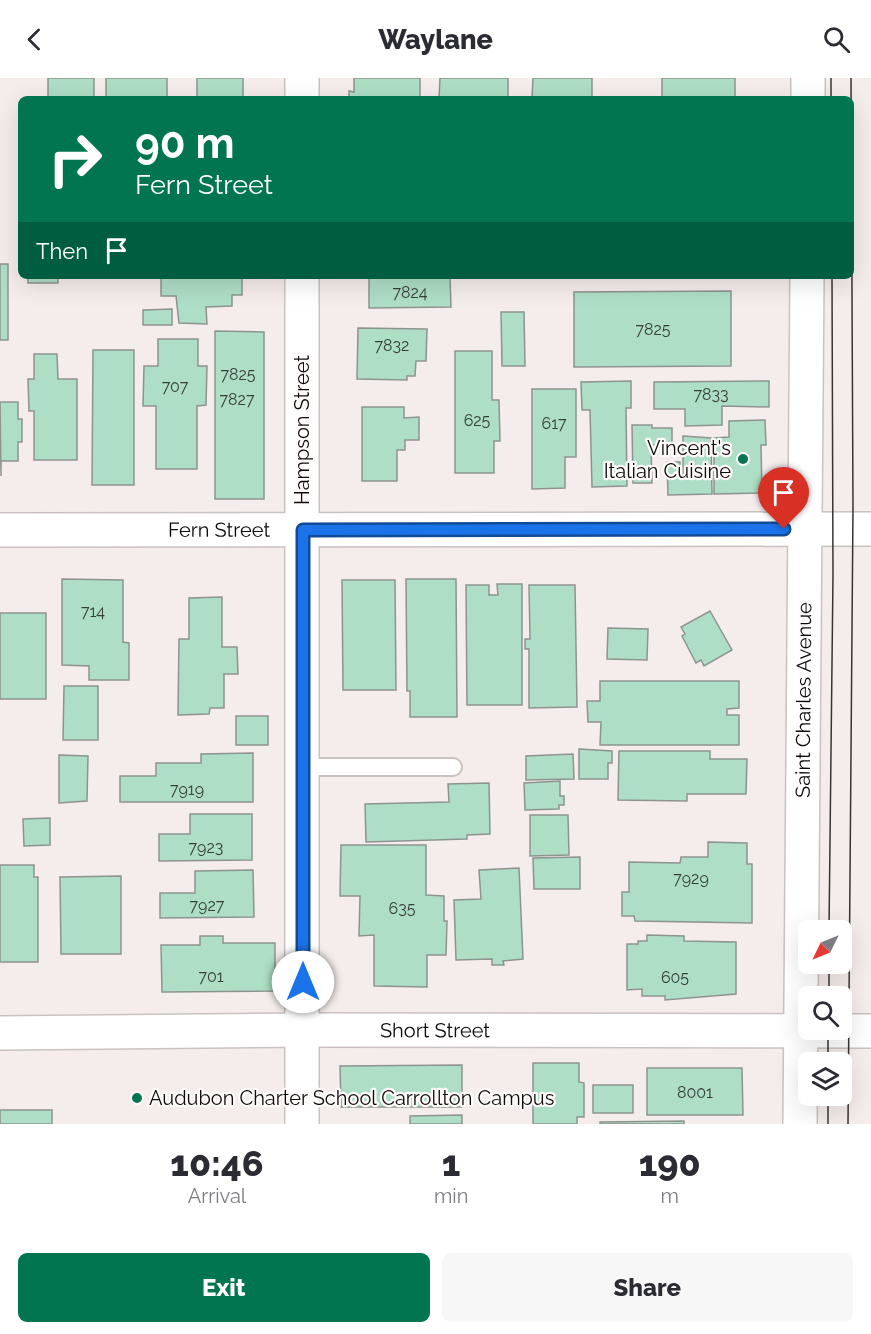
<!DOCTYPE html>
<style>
:root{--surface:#fff;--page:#f7f7f7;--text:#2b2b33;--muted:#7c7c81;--accent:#01754f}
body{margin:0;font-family:Raleway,sans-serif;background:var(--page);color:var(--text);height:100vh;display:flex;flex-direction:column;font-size:22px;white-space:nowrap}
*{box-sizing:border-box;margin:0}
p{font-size:20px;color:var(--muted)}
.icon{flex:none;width:33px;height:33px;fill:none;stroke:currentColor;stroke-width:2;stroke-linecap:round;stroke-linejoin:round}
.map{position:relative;height:1046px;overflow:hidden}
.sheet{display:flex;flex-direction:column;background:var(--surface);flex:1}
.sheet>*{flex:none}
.guide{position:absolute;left:18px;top:18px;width:836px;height:183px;border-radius:9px;box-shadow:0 6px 24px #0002;background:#01754f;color:#fff;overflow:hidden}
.needle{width:39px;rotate:227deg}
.controls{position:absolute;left:798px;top:842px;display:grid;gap:12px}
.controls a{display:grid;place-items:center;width:54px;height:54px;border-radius:9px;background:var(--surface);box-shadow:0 6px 24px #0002;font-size:30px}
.pin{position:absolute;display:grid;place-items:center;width:51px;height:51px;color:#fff;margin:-62px -26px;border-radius:50% 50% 50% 0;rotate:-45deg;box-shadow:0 0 6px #0007}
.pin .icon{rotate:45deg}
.me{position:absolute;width:66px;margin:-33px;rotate:0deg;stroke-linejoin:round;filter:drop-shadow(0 0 4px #0008)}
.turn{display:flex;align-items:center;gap:21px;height:126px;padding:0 18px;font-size:27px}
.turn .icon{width:78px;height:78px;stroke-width:2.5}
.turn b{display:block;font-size:42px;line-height:51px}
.then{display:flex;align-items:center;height:57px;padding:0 18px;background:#0003;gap:12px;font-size:22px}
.eta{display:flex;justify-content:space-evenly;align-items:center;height:102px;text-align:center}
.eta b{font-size:36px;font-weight:800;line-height:42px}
.action{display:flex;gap:12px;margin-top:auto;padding:12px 18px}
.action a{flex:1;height:69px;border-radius:9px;background:var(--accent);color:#fff;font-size:24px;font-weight:800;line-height:69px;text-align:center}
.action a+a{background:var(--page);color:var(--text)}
header{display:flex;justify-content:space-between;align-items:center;height:78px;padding:0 18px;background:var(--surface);font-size:27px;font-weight:800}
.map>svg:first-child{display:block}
.building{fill:#aedec5;stroke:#8d9490;stroke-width:1.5}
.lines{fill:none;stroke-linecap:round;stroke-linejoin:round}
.lane-casing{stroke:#cac2c0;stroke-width:20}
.street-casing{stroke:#cac2c0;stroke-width:36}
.secondary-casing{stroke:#cac2c0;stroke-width:36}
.lane{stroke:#fff;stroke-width:16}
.street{stroke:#fff;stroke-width:33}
.secondary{stroke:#fff;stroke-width:33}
.tram{stroke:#373433;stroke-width:1.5}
.route-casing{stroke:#114b97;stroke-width:15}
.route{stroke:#1a73e8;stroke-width:10}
.poi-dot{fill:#01754f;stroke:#fffbfb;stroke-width:2}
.labels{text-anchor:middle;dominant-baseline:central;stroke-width:4.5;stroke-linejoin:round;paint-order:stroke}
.number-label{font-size:16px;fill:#354039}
.street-label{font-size:20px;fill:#0d0b0a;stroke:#fffbfb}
.poi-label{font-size:20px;fill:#0d0b0a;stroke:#fffbfb;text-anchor:end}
</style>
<header><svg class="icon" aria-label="back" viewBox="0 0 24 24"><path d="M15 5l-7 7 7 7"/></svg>Waylane<svg class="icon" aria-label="search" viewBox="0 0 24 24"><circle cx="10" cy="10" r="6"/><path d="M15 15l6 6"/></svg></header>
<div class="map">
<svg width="871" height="1046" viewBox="0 0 871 1046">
<rect width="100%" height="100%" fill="#f5edeb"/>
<g class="building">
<rect x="48" y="0" width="46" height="21"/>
<rect x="106" y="0" width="61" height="21"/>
<rect x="197" y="0" width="46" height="21"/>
<path d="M 354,0 L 420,0 L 420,21 L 349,21 L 349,13 L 354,14 Z"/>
<path d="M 440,0 L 508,0 L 508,21 L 439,20 Z"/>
<path d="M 533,0 L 592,0 L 592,21 L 532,21 Z"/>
<rect x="662" y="0" width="73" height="20"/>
<rect x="0" y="186" width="8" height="76"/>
<rect x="28" y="198" width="30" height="7"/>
<path d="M 161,198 L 242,198 L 242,217 L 232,217 L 232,228 L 206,229 L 207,246 L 179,245 L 176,218 L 161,218 Z"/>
<path d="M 369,198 L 450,198 L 451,229 L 369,230 Z"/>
<path d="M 731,213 L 731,288 L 574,289 L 574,214 Z"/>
<path d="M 172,231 L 172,247 L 143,247 L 143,232 Z"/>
<path d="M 501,234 L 524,234 L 525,288 L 502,288 Z"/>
<path d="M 358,250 L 427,251 L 426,283 L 416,283 L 415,298 L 407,298 L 407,302 L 357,301 Z"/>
<path d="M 215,253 L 264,254 L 264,421 L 215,421 Z"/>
<path d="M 158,261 L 198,261 L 198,288 L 207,288 L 206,327 L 197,328 L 197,391 L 156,391 L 156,328 L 143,328 L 144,288 L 158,288 Z"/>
<path d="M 93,272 L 134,272 L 134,407 L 92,407 Z"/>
<path d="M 455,273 L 492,273 L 492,322 L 499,322 L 500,363 L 494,363 L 494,395 L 455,395 Z"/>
<path d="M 34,276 L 57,276 L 58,301 L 77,301 L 77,382 L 34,382 L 34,333 L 29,333 L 28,301 L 34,301 Z"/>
<path d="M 631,303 L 631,330 L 626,330 L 627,408 L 592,409 L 590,332 L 582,332 L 581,304 Z"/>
<path d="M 769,303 L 769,329 L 722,328 L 722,347 L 685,348 L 685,331 L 654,331 L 654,304 Z"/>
<path d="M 532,311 L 576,311 L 576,379 L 565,379 L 565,410 L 532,411 Z"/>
<path d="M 0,324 L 18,324 L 18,341 L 22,341 L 22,364 L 18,364 L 18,383 L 1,383 L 1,398 Z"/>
<path d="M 362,329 L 404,329 L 404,340 L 419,339 L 419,362 L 405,362 L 405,372 L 397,372 L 397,403 L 362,403 Z"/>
<path d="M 765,342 L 766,367 L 761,367 L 762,415 L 714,416 L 714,360 L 729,359 L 729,343 Z"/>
<path d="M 632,347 L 652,347 L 652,350 L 672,350 L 672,367 L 651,367 L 652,405 L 633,405 Z"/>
<path d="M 683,358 L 711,360 L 712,416 L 668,417 L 667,384 L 680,384 L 680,397 L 683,397 Z"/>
<path d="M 62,501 L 123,502 L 123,564 L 129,565 L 129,602 L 89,602 L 89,588 L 62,587 Z"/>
<path d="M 406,501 L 456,501 L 457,639 L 410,639 L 410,613 L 407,613 Z"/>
<path d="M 342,502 L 395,502 L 396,612 L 343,612 Z"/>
<path d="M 497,506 L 522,506 L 522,627 L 467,627 L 466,507 L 489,507 L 489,517 L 498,517 Z"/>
<path d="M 529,507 L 575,507 L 577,629 L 529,630 L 529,571 L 525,571 L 525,561 L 530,561 Z"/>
<path d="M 222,519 L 222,569 L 237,569 L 238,596 L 224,596 L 224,630 L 210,630 L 209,636 L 178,637 L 179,561 L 189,561 L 189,520 Z"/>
<path d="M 710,533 L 732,572 L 704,588 L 701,582 L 696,585 L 682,558 L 685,556 L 681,549 Z"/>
<rect x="0" y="535" width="46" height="86"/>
<path d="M 608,550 L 648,551 L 647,582 L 607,581 Z"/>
<path d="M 600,603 L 739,603 L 739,630 L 727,631 L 727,637 L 739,637 L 739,667 L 600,667 L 601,644 L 588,644 L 587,623 L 600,623 Z"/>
<path d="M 64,608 L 98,608 L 98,662 L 63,662 Z"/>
<rect x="236" y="638" width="32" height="29"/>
<path d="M 579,671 L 612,673 L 612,685 L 608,685 L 608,701 L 579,701 Z"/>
<path d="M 619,673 L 710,673 L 710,681 L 747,681 L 746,716 L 687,716 L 687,723 L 618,722 Z"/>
<path d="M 253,675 L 253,724 L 120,724 L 120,698 L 156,698 L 156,685 L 201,685 L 201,676 Z"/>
<path d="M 573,676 L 574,701 L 526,702 L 526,678 Z"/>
<path d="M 59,677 L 88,678 L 87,723 L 59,725 Z"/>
<path d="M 560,703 L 560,718 L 564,718 L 564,727 L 559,727 L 559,731 L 525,732 L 524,705 Z"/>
<path d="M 489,705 L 490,756 L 467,757 L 467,761 L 366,764 L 365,726 L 449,724 L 448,706 Z"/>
<path d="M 190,736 L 252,736 L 252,782 L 159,783 L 159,756 L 190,756 Z"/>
<path d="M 530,737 L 568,737 L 569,777 L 530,778 Z"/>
<path d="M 50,740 L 50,767 L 24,768 L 23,741 Z"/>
<path d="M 708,764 L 747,765 L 747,786 L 752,786 L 752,845 L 635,843 L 634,838 L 622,838 L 622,814 L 629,814 L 629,784 L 680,785 L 681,779 L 708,779 Z"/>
<path d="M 341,767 L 426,767 L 426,817 L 444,818 L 444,843 L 447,843 L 446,877 L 427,877 L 427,909 L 374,908 L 374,857 L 359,858 L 360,818 L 340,818 Z"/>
<path d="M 580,779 L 580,811 L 534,811 L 533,780 Z"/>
<path d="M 0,787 L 34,787 L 34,799 L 38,799 L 38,884 L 0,884 Z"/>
<path d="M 519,790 L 523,881 L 503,883 L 504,887 L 492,887 L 492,881 L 456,882 L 454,822 L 481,821 L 479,792 Z"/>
<path d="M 253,792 L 254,839 L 160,840 L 160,815 L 195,815 L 195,793 Z"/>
<path d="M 121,798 L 121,876 L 61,876 L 60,799 Z"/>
<path d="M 647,857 L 684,858 L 684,863 L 736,864 L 736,916 L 665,922 L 665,918 L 642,918 L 642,911 L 627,912 L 627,866 L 638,866 L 638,863 L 647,863 Z"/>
<path d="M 200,858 L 223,858 L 223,865 L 275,865 L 275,913 L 162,914 L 161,867 L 200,867 Z"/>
<path d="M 533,985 L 579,985 L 579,1004 L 584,1005 L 584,1039 L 577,1039 L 577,1046 L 533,1046 Z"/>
<path d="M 462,987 L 462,1029 L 341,1029 L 340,988 Z"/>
<path d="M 647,990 L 742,990 L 743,1037 L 647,1037 Z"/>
<rect x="593" y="1007" width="40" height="28"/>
<rect x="0" y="1032" width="52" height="14"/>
<path d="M 462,1037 L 462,1046 L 410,1046 L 410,1038 Z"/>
<path d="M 684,1043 L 684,1046 L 600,1046 L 600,1044 Z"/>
</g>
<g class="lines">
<defs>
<path id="lane" d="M 302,689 L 453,689"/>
<g id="street">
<path d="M 302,0 L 302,21"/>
<path d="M 302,198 L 302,1046"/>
<path id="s1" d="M 0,452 L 871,451"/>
<path id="s2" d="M 0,955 L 303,952 L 871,953"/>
</g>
<g id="secondary">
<path d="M 808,21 L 808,0"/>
<path id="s3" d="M 800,1046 L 807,198"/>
</g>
</defs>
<use href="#lane" class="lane-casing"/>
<use href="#street" class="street-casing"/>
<use href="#secondary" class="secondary-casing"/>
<use href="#lane" class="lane"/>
<use href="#street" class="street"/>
<use href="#secondary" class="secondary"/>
<g class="tram">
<path d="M 831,0 L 831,21"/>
<path d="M 829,852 L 833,497 L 832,198"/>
<path d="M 829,918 L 829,885"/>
<path d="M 828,984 L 828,951"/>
<path d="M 828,1017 L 828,1046"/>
<path d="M 848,1046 L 853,429 L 851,0"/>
</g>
</g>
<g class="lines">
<defs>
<path id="route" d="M 303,904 L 303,452 L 784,451"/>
</defs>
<use href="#route" class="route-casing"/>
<use href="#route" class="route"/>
</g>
<g class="poi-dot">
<circle cx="743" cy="381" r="6"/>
<circle cx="137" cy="1020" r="6"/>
</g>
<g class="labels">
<g class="number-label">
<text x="410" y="214">7824</text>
<text x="653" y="251">7825</text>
<text x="392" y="267">7832</text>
<text x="238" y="296">7825</text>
<text x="175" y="308">707</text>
<text x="711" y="316">7833</text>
<text x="237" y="321">7827</text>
<text x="477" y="342">625</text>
<text x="554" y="345">617</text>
<text x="93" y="533">714</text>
<text x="187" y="711">7919</text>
<text x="206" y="769">7923</text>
<text x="691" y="800">7929</text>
<text x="207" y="827">7927</text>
<text x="402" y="830">635</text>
<text x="211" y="898">701</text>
<text x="675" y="899">605</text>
<text x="695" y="1014">8001</text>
</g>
<g class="street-label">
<text transform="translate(302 352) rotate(-90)">Hampson Street</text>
<text stroke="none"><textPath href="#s1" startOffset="219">Fern Street</textPath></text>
<text stroke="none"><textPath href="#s3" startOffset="424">Saint Charles Avenue</textPath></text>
<text stroke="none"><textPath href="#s2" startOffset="435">Short Street</textPath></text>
</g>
<g class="poi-label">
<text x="731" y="370">Vincent's<tspan x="731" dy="23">Italian Cuisine</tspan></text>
<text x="149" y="1020" text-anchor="start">Audubon Charter School Carrollton Campus</text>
</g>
</g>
</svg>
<div class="controls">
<a><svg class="needle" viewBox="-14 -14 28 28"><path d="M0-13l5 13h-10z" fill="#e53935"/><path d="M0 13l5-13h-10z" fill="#7c7c81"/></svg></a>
<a><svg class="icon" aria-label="search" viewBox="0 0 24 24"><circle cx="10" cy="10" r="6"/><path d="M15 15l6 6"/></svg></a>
<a><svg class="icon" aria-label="layers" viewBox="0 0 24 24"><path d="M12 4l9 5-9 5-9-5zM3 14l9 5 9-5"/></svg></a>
</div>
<div class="pin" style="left:784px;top:451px;background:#d93025"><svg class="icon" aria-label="arrive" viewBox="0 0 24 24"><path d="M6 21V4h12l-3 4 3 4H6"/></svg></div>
<svg class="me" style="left:303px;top:904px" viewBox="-20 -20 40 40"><circle r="19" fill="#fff"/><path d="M0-13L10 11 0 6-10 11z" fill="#1a73e8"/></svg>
<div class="guide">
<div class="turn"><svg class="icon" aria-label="right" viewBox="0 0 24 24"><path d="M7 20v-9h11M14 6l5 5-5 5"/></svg><div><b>90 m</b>Fern Street</div></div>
<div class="then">Then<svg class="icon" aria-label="arrive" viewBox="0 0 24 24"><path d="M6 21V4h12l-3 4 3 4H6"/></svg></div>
</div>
</div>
<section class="sheet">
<div class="eta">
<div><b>10:46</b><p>Arrival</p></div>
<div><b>1</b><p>min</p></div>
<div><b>190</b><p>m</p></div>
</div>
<div class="action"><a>Exit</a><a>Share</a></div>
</section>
